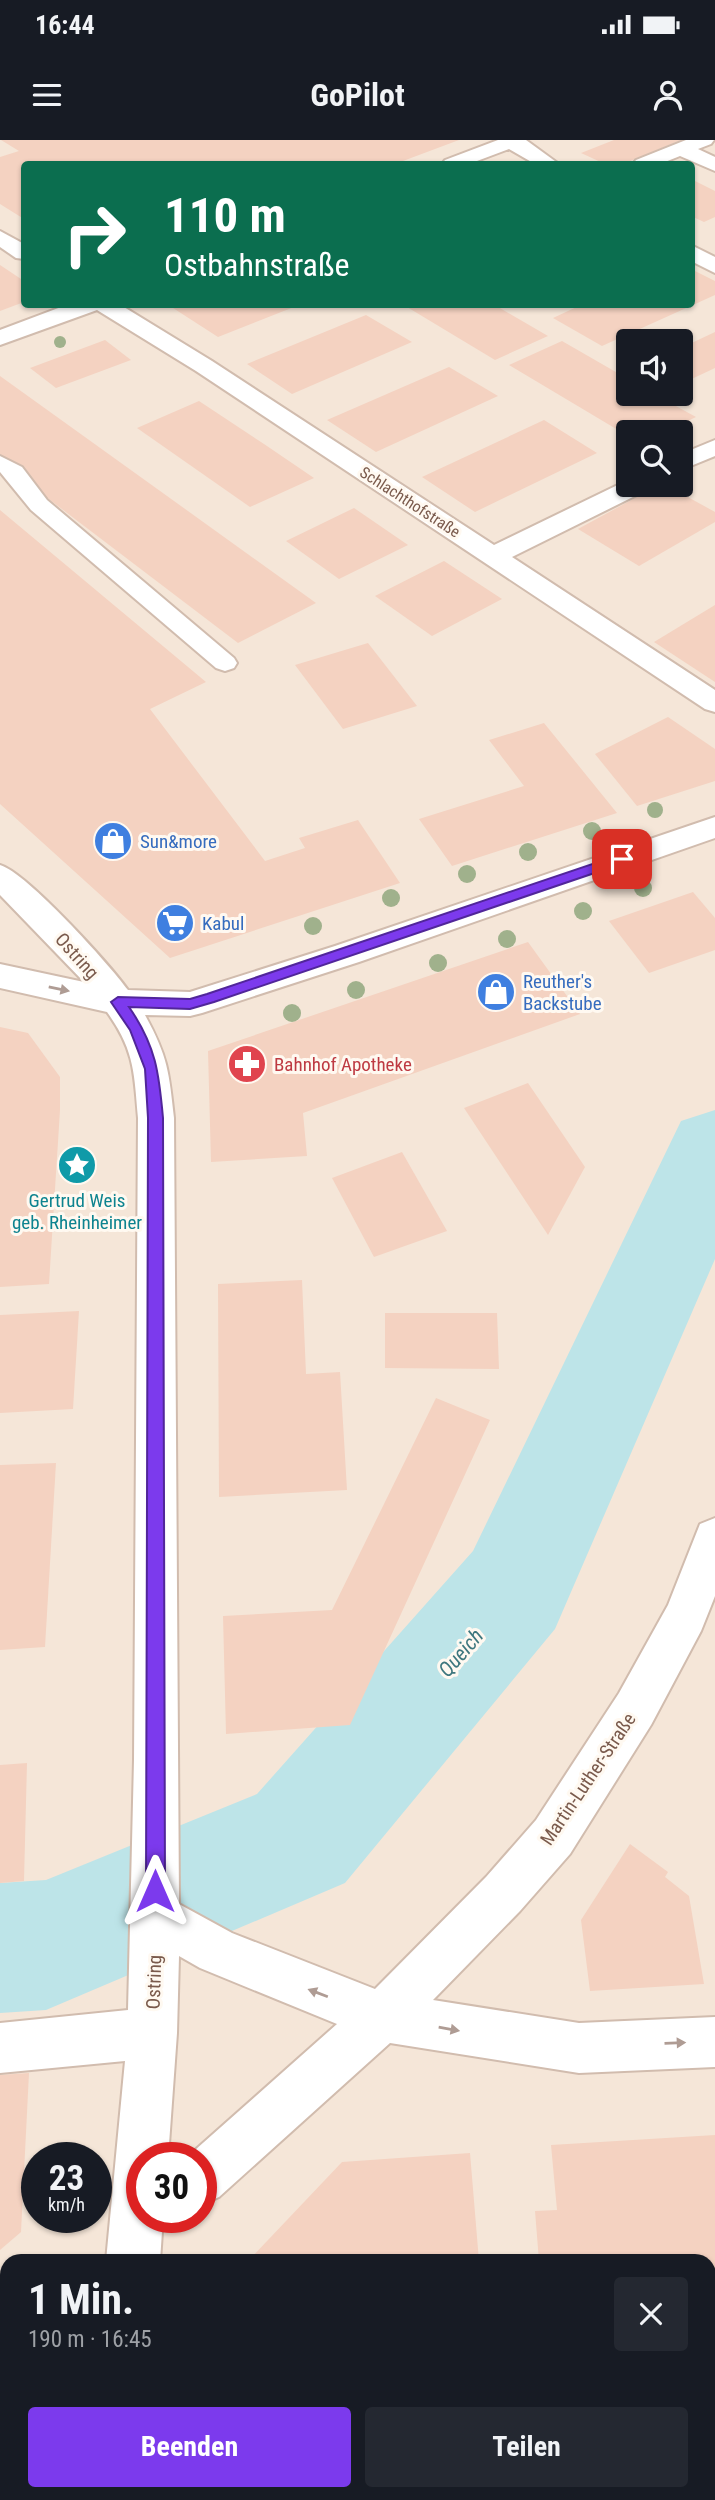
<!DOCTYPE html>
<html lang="de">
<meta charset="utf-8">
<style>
:root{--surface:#171b24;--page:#242831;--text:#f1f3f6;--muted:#9ea1a6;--accent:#7c3aed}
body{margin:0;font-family:"Roboto Condensed",sans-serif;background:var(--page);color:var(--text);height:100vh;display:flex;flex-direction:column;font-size:26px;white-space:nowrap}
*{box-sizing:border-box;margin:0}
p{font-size:23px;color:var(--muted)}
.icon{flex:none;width:38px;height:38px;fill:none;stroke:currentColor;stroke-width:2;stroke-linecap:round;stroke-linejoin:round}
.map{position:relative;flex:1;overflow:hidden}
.drawer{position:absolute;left:0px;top:2114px;width:716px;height:247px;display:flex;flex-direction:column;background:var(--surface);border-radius:21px 21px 0 0;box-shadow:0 2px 5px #0004}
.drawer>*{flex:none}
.banner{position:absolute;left:21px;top:21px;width:674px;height:147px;border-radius:7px;box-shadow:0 2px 5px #0004;background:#0b6e4f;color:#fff;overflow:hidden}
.fabs{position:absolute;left:616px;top:189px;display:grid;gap:14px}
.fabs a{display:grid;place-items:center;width:77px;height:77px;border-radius:7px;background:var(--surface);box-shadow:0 2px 5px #0004;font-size:35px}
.speed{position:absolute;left:21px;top:2002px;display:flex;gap:14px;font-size:35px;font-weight:700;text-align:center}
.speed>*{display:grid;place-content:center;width:91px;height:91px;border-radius:50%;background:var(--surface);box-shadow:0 2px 5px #0004;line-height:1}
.speed small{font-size:18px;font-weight:400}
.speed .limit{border:10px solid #d22;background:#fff;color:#111}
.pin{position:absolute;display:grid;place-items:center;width:60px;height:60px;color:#fff;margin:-30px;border-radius:14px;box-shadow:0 4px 10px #0006}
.me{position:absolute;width:77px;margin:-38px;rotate:0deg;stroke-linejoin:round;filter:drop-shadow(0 0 5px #0008)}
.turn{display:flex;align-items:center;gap:24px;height:147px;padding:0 28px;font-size:32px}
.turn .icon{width:91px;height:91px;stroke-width:2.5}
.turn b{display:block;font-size:49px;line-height:60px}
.round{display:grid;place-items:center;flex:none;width:74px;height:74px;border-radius:7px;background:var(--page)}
.overview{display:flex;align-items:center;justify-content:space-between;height:119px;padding:0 28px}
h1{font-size:42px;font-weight:700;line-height:52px}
.cta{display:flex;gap:14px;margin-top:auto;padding:14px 28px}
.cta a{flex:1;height:80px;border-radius:7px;background:var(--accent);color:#fff;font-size:28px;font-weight:700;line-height:80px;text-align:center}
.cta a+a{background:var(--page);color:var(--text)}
.status{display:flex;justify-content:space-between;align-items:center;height:49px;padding:0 35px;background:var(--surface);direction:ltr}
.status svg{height:19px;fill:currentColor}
header{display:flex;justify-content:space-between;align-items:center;height:91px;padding:0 28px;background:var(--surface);font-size:32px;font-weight:700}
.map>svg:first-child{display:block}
.residential{fill:#f5e6d8;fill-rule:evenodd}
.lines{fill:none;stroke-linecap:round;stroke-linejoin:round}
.river{fill:#bde4e8;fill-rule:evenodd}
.building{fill:#f4d2c1}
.lane-casing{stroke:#d1bcae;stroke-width:4}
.street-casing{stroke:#d1bcae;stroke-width:4}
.lane{fill:#fff;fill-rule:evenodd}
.street{fill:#fff;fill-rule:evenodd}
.tree{fill:#a0b18c}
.oneway{fill:#af9c94}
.route{fill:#7c3aed;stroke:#51269a;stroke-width:2}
.labels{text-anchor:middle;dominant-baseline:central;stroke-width:6;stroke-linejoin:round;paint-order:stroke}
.far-street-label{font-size:16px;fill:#7a5a4c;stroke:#fff9f1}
.shop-label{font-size:19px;fill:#366cbe;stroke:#fff9f1;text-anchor:start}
.street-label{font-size:19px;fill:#7a5a4c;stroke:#fff9f1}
.health-label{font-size:19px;fill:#be3a42;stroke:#fff9f1;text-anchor:start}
.culture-label{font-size:19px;fill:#0d838f;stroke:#fff9f1}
.water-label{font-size:21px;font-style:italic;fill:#3e777e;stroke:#fff9f1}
</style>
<div class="status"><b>16:44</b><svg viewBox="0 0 49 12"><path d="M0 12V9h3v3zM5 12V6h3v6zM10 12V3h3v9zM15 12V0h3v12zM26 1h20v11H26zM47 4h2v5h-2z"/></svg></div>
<header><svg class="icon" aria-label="menu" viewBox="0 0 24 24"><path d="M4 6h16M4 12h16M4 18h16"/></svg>GoPilot<svg class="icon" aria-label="person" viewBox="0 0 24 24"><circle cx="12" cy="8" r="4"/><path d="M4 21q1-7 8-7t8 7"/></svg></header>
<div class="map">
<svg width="715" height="2360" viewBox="0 0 715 2360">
<rect width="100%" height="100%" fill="#fdf5ea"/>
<path class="residential" d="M 0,0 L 715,0 L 715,2360 L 0,2360 ZM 24,24 L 691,24 L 691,164 L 24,164 ZM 628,201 L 681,201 L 681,254 L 628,254 ZM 628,292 L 681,292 L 681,345 L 628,345 ZM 37,2018 L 96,2018 L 96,2077 L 37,2077 ZM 142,2018 L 201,2018 L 201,2077 L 142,2077 ZM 7,2121 L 709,2121 L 709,2354 L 7,2354 Z"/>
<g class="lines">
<path class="river" d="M 715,970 L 715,1119 L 555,1489 L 345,1743 L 46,1870 L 0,1873 L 0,1743 L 46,1740 L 257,1654 L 473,1411 L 681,981 Z"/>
</g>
<g class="building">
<path d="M 1,0 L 459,0 L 395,24 L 24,24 L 24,79 L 0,64 L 0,17 L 19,11 Z"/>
<path d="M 614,0 L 681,0 L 623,24 L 605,24 L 581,13 Z"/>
<path d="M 691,39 L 715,51 L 715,77 L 704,82 L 691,76 Z"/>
<path d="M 0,125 L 24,141 L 24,162 L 0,171 Z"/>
<path d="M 691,129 L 715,141 L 715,155 L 602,206 L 553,178 L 583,164 L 691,164 Z"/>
<path d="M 182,164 L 299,164 L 299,165 L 218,197 L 173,168 Z"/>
<path d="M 402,164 L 493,164 L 548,196 L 495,220 Z"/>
<path d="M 366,175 L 412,202 L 292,254 L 247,224 Z"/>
<path d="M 715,192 L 715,228 L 681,244 L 681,208 Z"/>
<path d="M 105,200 L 131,220 L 56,248 L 30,228 Z"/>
<path d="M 562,201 L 628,239 L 628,254 L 654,254 L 696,277 L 665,292 L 628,292 L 628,296 L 509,225 Z"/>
<path d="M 449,227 L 498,256 L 376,312 L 327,280 Z"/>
<path d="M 0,236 L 316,463 L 238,503 L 0,322 Z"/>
<path d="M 199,261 L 264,304 L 314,338 L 250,367 L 137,288 Z"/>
<path d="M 544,280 L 597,313 L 475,372 L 422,337 Z"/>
<path d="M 659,345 L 666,345 L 715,372 L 715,382 L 639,426 L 578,389 Z"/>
<path d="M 354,368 L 408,405 L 339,439 L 286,401 Z"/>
<path d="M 0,370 L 206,542 L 150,569 L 265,721 L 305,708 L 299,698 L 358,680 L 400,743 L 170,818 L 0,664 Z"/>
<path d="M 444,421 L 502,459 L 432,496 L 375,456 Z"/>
<path d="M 715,465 L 715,542 L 654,502 Z"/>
<path d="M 368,503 L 417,566 L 343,589 L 295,525 Z"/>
<path d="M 668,577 L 715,609 L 715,641 L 637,666 L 595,614 Z"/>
<path d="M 544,583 L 617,673 L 452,726 L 419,679 L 524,646 L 489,600 Z"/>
<path d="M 693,752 L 715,778 L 715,810 L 649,833 L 609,781 Z"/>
<path d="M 528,802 L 580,874 L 303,973 L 307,1016 L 211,1022 L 208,911 Z"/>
<path d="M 0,887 L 28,893 L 60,937 L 60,970 L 49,1144 L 0,1147 Z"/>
<path d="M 528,943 L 585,1027 L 548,1095 L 464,968 Z"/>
<path d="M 402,1012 L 447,1091 L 374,1117 L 332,1038 Z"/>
<path d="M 302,1140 L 306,1234 L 340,1232 L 347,1350 L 219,1357 L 218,1144 Z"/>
<path d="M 79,1171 L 73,1269 L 0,1273 L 0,1175 Z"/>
<path d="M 385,1173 L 497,1173 L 499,1229 L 385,1228 Z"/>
<path d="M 436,1258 L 490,1280 L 350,1585 L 226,1594 L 223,1476 L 332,1470 Z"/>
<path d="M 56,1323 L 45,1507 L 0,1510 L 0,1325 Z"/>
<path d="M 27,1623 L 24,1741 L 0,1743 L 0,1625 Z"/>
<path d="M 630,1704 L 668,1732 L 665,1737 L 689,1756 L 704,1844 L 590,1851 L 581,1780 Z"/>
<path d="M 29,1933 L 21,2092 L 0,2110 L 0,1935 Z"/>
<path d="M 715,1995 L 715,2176 L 709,2176 L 709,2121 L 539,2121 L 535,2071 L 557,2070 L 551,2005 Z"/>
<path d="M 470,2013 L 479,2121 L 248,2121 L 342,2022 Z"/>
<path d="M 222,2354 L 357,2354 L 358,2360 L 222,2360 Z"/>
</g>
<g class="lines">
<defs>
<path id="lane" d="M 0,316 L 22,327 L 47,360 L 234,518 L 237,523 L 234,528 L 225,531 L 216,528 L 31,370 L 0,332 Z"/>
<g id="street">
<path d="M 498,0 L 526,0 L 559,24 L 535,24 L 509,9 L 469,24 L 442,24 L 445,20 Z"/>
<path d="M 686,0 L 714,0 L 711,4 L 698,9 L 715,17 L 715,31 L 680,16 L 660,24 L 633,24 L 636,20 Z"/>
<path d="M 0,91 L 24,104 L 24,119 L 16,118 L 0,107 Z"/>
<path d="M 691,105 L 715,117 L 715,133 L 691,121 Z"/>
<path d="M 69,164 L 119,164 L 212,221 L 494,405 L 628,340 L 628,345 L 650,345 L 647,350 L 512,417 L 715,550 L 715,572 L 705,569 L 196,231 L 97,170 L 0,205 L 0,190 Z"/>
<path d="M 715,300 L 715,316 L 681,330 L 681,314 Z"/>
<path d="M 715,677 L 715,698 L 359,822 L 202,873 L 190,876 L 145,875 C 168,917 169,932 174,978 L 179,1764 L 232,1793 L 375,1849 L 486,1737 L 536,1680 L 619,1553 L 668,1465 L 700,1384 L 715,1378 L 715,1456 L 701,1491 L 651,1585 L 570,1714 L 520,1771 L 433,1860 L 579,1883 L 715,1877 L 715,1927 L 579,1933 L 390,1903 L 219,2057 L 201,2065 L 201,2018 L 186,2018 L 337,1884 L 200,1828 L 179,1816 L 177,1893 L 168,2018 L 142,2018 L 142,2077 L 163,2077 L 160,2121 L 106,2121 L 125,1921 L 0,1933 L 0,1883 L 128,1870 L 134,1620 L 138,978 C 134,933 135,911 107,872 L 0,848 L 0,824 L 84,842 L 0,755 L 0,725 C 27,733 109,824 128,850 L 190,852 L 335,806 Z"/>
<path d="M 7,2190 L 7,2249 L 0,2252 L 0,2192 Z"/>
<path d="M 81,2354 L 137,2354 L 138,2360 L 80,2360 Z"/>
</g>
</defs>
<use href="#lane" class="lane-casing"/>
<use href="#street" class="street-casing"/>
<use href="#lane" class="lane"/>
<use href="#street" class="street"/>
</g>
<g class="tree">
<circle cx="60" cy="202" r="6"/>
<circle cx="655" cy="670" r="8"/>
<circle cx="592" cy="691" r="9"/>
<circle cx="528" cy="712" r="9"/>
<circle cx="467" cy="734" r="9"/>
<circle cx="643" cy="748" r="9"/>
<circle cx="391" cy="758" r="9"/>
<circle cx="583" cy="771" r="9"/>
<circle cx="313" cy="786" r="9"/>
<circle cx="507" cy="799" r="9"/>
<circle cx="438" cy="823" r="9"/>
<circle cx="356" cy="850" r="9"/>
<circle cx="292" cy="873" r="9"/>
</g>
<defs><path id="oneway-solid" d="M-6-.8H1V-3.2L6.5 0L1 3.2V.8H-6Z" transform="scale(1.75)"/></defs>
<g class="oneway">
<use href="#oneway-solid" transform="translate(59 849) rotate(12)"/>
<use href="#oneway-solid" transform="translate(318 1853) rotate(-159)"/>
<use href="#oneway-solid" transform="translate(449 1889) rotate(10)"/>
<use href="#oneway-solid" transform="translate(675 1903) rotate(-2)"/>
</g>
<path class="route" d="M 622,714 L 627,716 L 627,722 L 214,862 L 190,869 L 129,867 C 156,906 159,933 163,978 L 165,1751 L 162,1758 L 155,1761 L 148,1758 L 146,1751 L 148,978 L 145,929 L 130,890 L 111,862 L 118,857 L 190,859 L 207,854 Z"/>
<defs>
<symbol id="shop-disc" viewBox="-11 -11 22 22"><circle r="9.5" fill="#3f7fe0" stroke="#fff9f1"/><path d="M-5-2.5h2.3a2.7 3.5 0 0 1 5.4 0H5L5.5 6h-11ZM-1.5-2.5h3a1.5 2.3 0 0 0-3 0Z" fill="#fff"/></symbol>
<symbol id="supermarket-disc" viewBox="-11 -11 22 22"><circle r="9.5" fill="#3f7fe0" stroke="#fff9f1"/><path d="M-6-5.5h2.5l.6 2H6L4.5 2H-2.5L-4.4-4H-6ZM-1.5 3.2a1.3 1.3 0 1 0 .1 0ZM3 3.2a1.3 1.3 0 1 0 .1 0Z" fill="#fff"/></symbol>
<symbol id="pharmacy-disc" viewBox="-11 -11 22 22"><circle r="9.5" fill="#e0444e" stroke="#fff9f1"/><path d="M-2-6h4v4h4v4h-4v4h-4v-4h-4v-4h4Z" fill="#fff"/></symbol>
<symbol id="sight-disc" viewBox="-11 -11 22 22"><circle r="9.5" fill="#0f9aa8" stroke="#fff9f1"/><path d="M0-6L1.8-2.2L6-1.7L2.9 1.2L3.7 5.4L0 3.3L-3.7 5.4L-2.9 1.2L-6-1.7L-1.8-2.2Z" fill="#fff"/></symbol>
</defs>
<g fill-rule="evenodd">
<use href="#shop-disc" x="91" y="679" width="44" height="44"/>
<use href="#supermarket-disc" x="153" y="761" width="44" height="44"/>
<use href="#shop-disc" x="474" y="830" width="44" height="44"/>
<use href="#pharmacy-disc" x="225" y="902" width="44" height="44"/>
<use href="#sight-disc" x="55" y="1003" width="44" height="44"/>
</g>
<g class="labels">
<g class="far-street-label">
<text transform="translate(410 362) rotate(33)">Schlachthofstraße</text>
</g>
<g class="shop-label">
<text x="140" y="701">Sun&amp;more</text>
<text x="202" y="783">Kabul</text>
<text x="523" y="841">Reuther's<tspan x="523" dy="22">Backstube</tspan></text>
</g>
<g class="street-label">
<text transform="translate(77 816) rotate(48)">Ostring</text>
<text transform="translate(588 1639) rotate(-56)">Martin-Luther-Straße</text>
<text transform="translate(154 1842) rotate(-88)">Ostring</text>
</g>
<g class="health-label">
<text x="274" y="924">Bahnhof Apotheke</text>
</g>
<g class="culture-label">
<text x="77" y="1060">Gertrud Weis<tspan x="77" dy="22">geb. Rheinheimer</tspan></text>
</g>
<g class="water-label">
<text transform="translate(461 1513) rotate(-49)">Queich</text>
</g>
</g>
</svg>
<div class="fabs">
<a><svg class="icon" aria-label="sound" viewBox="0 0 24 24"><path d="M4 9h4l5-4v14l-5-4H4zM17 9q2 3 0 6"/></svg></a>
<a><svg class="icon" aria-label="search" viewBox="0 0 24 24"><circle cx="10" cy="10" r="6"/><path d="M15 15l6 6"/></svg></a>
</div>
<div class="speed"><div>23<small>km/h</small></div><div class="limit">30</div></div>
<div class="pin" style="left:622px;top:719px;background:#d93025"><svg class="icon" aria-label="arrive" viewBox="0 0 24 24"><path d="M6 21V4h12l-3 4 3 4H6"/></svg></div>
<svg class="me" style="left:155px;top:1751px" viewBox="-20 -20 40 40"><path d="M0-17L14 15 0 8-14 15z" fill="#7c3aed" stroke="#fff" stroke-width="4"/></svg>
<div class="banner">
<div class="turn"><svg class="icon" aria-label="right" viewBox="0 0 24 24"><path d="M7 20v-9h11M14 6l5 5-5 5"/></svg><div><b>110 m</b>Ostbahnstraße</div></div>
</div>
<section class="drawer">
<div class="overview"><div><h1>1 Min.</h1><p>190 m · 16:45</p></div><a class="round"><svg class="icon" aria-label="close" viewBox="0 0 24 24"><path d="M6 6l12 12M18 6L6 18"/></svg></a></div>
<div class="cta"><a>Beenden</a><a>Teilen</a></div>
</section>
</div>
